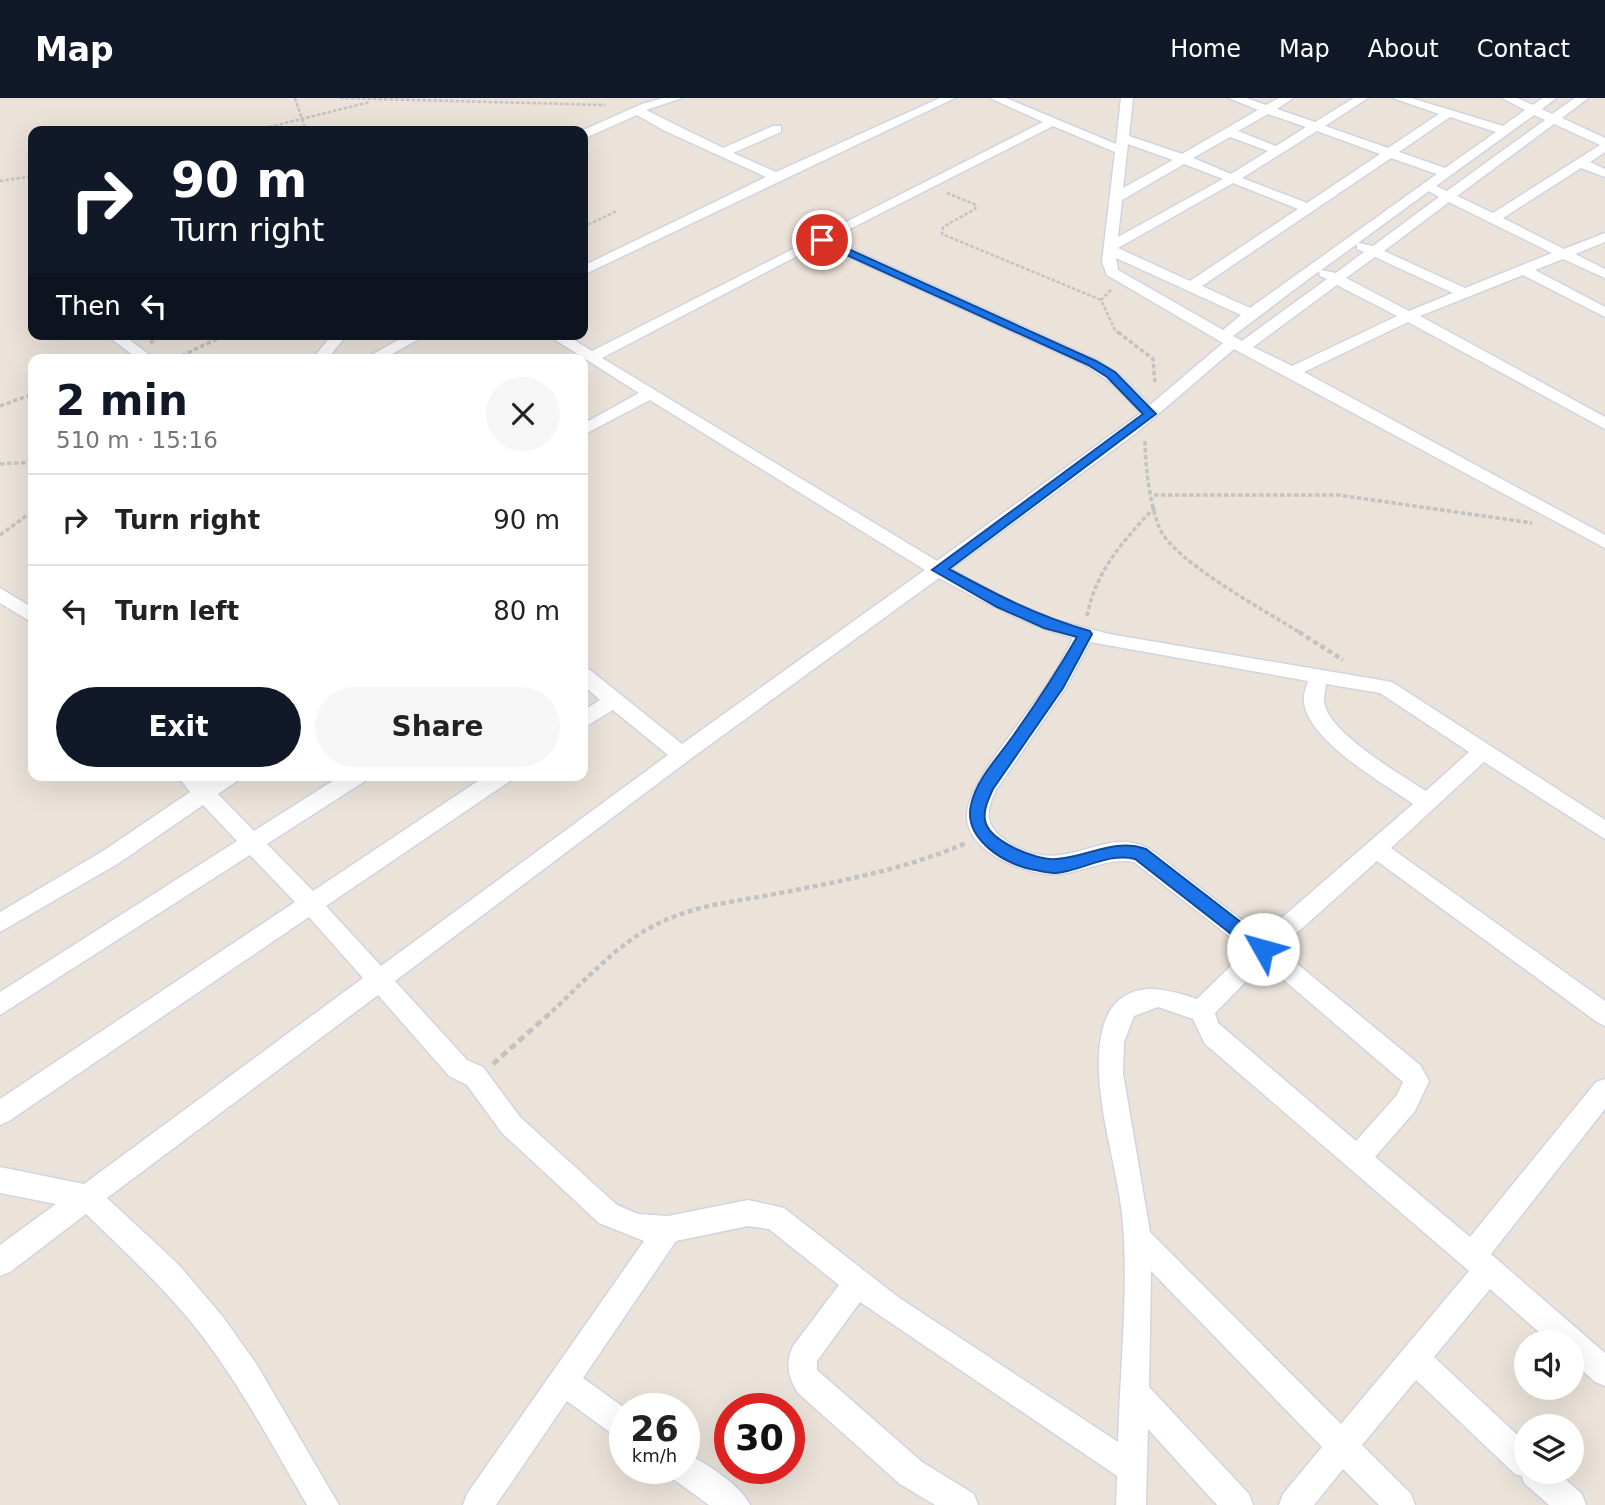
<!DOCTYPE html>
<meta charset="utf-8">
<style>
:root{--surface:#fff;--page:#f6f6f6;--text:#222;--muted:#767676;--line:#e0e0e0;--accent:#111827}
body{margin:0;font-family:"DejaVu Sans",sans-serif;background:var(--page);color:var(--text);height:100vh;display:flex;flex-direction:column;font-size:26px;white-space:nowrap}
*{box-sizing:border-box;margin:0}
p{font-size:23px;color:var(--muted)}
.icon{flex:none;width:38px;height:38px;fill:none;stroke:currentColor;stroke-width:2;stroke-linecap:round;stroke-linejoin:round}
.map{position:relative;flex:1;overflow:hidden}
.sheet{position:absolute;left:28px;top:256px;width:560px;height:427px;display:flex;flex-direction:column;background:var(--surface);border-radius:14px;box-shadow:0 7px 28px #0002}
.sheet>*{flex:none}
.banner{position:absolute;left:28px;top:28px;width:560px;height:214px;border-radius:14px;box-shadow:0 7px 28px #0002;background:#111827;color:#fff;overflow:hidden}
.controls{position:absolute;left:1514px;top:1232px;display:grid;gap:14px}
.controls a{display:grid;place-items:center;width:70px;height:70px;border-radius:50%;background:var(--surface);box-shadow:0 7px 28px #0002;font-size:35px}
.speed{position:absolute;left:609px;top:1295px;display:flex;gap:14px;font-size:35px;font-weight:700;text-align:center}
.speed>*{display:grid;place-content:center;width:91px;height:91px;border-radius:50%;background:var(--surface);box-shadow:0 7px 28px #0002;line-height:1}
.speed small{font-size:18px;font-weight:400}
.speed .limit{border:10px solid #d22;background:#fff;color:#111}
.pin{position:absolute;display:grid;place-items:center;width:60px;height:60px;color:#fff;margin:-30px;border:4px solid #fff;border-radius:50%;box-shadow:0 2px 7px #0007}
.me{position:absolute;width:77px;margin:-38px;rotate:308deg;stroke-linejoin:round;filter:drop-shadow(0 0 5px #0008)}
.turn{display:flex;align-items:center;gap:24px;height:147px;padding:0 28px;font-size:32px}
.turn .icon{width:91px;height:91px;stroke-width:2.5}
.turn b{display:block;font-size:49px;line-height:60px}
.then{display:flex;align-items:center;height:66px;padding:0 28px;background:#0003;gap:14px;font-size:26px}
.round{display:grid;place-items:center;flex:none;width:74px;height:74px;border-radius:37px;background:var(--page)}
.headline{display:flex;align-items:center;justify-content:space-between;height:119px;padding:0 28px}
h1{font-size:42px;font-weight:700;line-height:52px;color:var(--accent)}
.button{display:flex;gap:14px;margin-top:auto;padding:14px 28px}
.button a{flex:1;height:80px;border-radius:42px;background:var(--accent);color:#fff;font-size:28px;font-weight:700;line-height:80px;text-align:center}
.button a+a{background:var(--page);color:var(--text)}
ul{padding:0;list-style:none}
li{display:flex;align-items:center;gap:21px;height:91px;padding:0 28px;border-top:2px solid var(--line)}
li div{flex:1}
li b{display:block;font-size:26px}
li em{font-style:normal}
header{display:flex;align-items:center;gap:42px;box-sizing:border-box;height:98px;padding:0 35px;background:var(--accent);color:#fff}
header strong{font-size:33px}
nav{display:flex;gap:38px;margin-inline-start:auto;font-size:24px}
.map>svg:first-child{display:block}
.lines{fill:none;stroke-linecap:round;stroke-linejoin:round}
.minor-casing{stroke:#d0d4e1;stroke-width:3}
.path-far3{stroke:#c3c3c3;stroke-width:2.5;stroke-dasharray:3.5 2;stroke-linecap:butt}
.path-far2{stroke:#c3c3c3;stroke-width:3.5;stroke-dasharray:4.5 2.5;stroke-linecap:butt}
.path-far1{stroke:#c3c3c3;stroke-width:4.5;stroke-dasharray:5 3.5;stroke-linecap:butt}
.path{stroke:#c3c3c3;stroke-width:5;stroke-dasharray:7 4.5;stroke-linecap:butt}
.minor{fill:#fff;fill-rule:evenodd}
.route{fill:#1a73e8;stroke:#114b97;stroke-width:2}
</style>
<header>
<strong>Map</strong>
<nav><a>Home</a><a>Map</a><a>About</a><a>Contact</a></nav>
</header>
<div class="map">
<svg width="1605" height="1407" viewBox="0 0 1605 1407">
<rect width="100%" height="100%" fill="#ebe3da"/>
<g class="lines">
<defs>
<g id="minor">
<path d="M 663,0 L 682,0 L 646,12 L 723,50 L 773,28 L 781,28 L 781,34 L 733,55 L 776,74 L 940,0 L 955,0 L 583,177 L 583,168 L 766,79 L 663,32 L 637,17 L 583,41 L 581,33 L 642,6 Z"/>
<path d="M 990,0 L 1006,0 L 1116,46 L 1121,0 L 1133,0 L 1129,38 L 1182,56 L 1258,12 L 1229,0 L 1246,0 L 1266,7 L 1279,0 L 1293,0 L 1277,11 L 1315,24 L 1354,0 L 1368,0 L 1325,28 L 1388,50 L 1439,16 L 1393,0 L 1411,0 L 1503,28 L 1525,12 L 1502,0 L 1517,0 L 1533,7 L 1543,0 L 1556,0 L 1542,11 L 1552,16 L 1575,0 L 1588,0 L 1562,20 L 1605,40 L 1605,54 L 1590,64 L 1605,71 L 1605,79 L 1581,70 L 1503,120 L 1564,151 L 1605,135 L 1605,144 L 1575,156 L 1605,171 L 1605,180 L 1563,161 L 1535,172 L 1605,209 L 1605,219 L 1523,177 L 1420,218 L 1605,319 L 1605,331 L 1408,224 L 1304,274 L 1605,437 L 1605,450 L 1234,251 L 1135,336 L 951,471 L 1008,502 L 1055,522 L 1109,536 L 1392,584 L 1605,722 L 1605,741 L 1484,664 L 1391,750 L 1605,903 L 1605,928 L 1597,924 L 1377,763 L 1279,851 L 1420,967 L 1429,983 L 1415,1013 L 1375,1059 L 1470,1139 L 1596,984 L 1605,981 L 1605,1011 L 1491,1156 L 1605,1255 L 1605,1288 L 1595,1284 L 1572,1263 L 1572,1244 L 1550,1244 L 1490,1191 L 1434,1259 L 1526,1345 L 1526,1374 L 1557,1374 L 1582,1396 L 1586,1407 L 1549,1407 L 1524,1385 L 1522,1378 L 1515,1376 L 1416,1282 L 1362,1347 L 1411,1396 L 1415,1407 L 1379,1407 L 1343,1371 L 1314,1407 L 1279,1407 L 1283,1396 L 1322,1349 L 1151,1173 L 1149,1289 L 1249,1396 L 1253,1407 L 1217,1407 L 1148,1331 L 1146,1407 L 1116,1407 L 1117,1378 L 860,1204 L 817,1263 L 817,1272 L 922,1364 L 974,1396 L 978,1407 L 935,1407 L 900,1386 L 798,1295 C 788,1279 785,1266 793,1248 L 839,1187 L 769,1131 L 748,1128 L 676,1143 L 583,1280 L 626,1311 L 625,1343 L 615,1338 L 567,1303 L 496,1407 L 463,1407 L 467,1396 L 644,1143 L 599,1125 L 502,1035 L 467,987 L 449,978 L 378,897 L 107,1100 L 178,1166 L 223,1219 L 257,1267 L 339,1407 L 307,1407 C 274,1350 243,1292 203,1239 C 169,1194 127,1156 86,1116 L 10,1174 L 0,1178 L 0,1147 L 56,1106 L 0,1095 L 0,1069 L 84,1086 L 363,880 L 309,819 L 9,1023 L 0,1027 L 0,1001 L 295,804 L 250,757 L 0,917 L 0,894 L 237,743 L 203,707 L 119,765 L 0,834 L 0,814 L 103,753 L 190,694 L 177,677 L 200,677 L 206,683 L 214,677 L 240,677 L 237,683 L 218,696 L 254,733 L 342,677 L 368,677 L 365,683 L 267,746 L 313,793 L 487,677 L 513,677 L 510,683 L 326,808 L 381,868 L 668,657 L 613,612 L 583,630 L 583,613 L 600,602 L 583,587 L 583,570 L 590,572 L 682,646 L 925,472 L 650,302 L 583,337 L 583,326 L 639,295 L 546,236 L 564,236 L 592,253 L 1043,24 ZM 1268,16 L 1306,29 L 1276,48 L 1238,33 ZM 1534,17 L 1545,22 L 1447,93 L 1436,88 ZM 1450,19 L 1496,34 L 1445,70 L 1399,54 ZM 1554,26 L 1600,47 L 1493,115 L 1457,98 ZM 1053,28 L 1115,54 L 1102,164 L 1107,177 L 1223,245 L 1150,307 L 1122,279 L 1097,262 L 830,141 ZM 1317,33 L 1380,56 L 1307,105 L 1242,80 ZM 1230,39 L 1268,53 L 1231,76 L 1193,60 ZM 1128,46 L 1173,62 L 1123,90 ZM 1391,60 L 1437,76 L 1250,210 L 1202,188 ZM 1184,66 L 1223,81 L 1118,139 L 1122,102 ZM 1233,85 L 1298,111 L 1190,183 L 1118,150 ZM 1429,93 L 1439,99 L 1373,148 L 1358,145 ZM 1449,104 L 1552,155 L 1465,190 L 1384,153 ZM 820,146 L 1087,268 L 1111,285 L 1141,315 L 937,463 L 602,260 ZM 1357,146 L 1357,151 L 1364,154 L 1336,175 L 1321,172 ZM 1375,159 L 1453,195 L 1409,213 L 1346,180 ZM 1116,160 L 1241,217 L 1223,232 L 1118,172 ZM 1319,173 L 1320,178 L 1327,181 L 1242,243 L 1233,238 ZM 1337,187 L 1397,218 L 1292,268 L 1253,249 ZM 939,480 C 983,503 1025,527 1073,540 C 1066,554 1059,569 1050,582 C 1031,614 968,682 967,717 C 966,751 1013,770 1040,775 C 1073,782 1102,758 1134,764 L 1247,852 L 1197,901 C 1171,893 1141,882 1117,904 C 1100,920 1098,953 1099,974 C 1101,1031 1123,1086 1124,1143 C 1127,1209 1120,1278 1118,1344 L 898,1199 L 784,1110 L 748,1102 L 668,1118 L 638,1116 L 617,1107 L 520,1019 L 483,969 L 467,962 L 395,883 L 689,662 ZM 1090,544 L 1308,583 C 1306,590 1303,597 1304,604 C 1308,643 1383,685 1413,706 L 1262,837 C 1235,817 1208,796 1181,775 C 1170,767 1158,755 1146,749 C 1099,727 1059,786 1001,739 C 984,725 987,710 996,692 L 1065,591 ZM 1326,586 L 1380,595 L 1469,654 L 1426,693 C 1401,677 1333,637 1325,608 C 1323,601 1325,593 1326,586 ZM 1264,865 L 1403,984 L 1397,997 L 1356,1043 L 1218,925 L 1215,915 ZM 1158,909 L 1193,921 L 1205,946 L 1469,1173 L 1341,1326 L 1150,1134 L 1123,975 L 1124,944 L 1134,918 Z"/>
<path d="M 105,236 L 122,236 L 155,261 L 138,261 Z"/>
<path d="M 333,236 L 348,236 L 327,261 L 312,261 Z"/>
<path d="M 409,236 L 428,236 L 383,261 L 364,261 Z"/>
<path d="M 0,490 L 33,510 L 33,525 L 0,505 Z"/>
<path d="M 684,1355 C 704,1363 742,1388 750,1407 L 709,1407 L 673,1381 L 669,1370 L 684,1370 Z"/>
</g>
</defs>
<use href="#minor" class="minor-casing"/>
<g class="path-far3">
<path d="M 295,0 L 306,33"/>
<path d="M 340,0 L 605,7"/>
<path d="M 253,33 L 370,4"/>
<path d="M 0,83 L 33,78"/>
<path d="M 947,95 L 976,107 L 975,111 L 943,129 L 942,136 L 1101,202"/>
<path d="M 583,129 L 617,113"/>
<path d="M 1111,192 L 1101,202 L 1115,232 L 1120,236"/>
</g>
<g class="path-far2">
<path d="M 1118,234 L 1153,261 L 1155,286"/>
<path d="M 150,245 L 165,236"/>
<path d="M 175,261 L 227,236"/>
<path d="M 0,308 L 33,296"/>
<path d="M 1145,343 C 1145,368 1150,406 1159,429 C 1172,463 1268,514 1302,536"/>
<path d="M 0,366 L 33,364"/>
<path d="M 1154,397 L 1338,397 L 1532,425"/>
<path d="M 0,437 L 33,413"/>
<path d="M 1087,518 C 1096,472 1124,442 1155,409"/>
</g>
<g class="path-far1">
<path d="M 1299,534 L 1343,562"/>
<path d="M 546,919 C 580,888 615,847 657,826 C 693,808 730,804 770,797 C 836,784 904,772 966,745"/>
</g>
<path class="path" d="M 493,966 L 548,917"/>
<use href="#minor" class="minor"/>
</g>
<path class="route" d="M 822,139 L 1096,263 L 1115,274 L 1156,316 L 949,471 C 997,497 1037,518 1090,533 L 1092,536 L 1063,590 L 993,691 C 989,700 983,711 985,722 C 988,743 1037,763 1056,761 C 1089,759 1113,740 1146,751 L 1269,846 L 1272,851 L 1269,856 L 1263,858 L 1257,856 L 1135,761 C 1108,754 1082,773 1056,775 C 1049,775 1041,773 1035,772 C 1005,767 963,741 971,707 C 976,682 999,658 1013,638 C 1036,606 1057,574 1077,539 L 1044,530 L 997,509 L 932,472 L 1143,316 L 1107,279 L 1088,267 L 818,144 L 817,142 Z"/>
</svg>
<div class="controls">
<a><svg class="icon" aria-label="sound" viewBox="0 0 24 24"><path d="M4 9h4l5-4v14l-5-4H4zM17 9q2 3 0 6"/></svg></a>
<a><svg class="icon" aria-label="layers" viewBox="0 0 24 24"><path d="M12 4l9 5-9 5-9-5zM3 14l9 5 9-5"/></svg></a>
</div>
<div class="speed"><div>26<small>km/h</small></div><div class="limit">30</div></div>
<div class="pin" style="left:822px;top:142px;background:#d93025"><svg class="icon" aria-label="arrive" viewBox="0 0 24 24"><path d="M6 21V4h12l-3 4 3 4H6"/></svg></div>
<svg class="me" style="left:1263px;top:851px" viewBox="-20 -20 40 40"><circle r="19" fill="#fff"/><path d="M0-13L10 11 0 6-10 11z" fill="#1a73e8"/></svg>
<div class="banner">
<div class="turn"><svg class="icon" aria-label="right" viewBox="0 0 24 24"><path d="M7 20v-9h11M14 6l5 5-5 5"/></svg><div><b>90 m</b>Turn right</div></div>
<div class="then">Then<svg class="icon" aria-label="left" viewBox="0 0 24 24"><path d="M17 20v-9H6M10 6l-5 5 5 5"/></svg></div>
</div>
<section class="sheet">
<div class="headline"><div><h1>2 min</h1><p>510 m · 15:16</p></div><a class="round"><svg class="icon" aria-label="close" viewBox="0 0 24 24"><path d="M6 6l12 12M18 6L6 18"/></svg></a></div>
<ul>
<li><svg class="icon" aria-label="right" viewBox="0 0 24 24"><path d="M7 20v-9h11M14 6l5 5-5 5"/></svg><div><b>Turn right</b></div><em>90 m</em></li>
<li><svg class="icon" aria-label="left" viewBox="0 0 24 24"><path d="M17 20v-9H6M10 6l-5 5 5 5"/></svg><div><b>Turn left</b></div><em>80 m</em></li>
</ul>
<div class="button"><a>Exit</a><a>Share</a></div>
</section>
</div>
